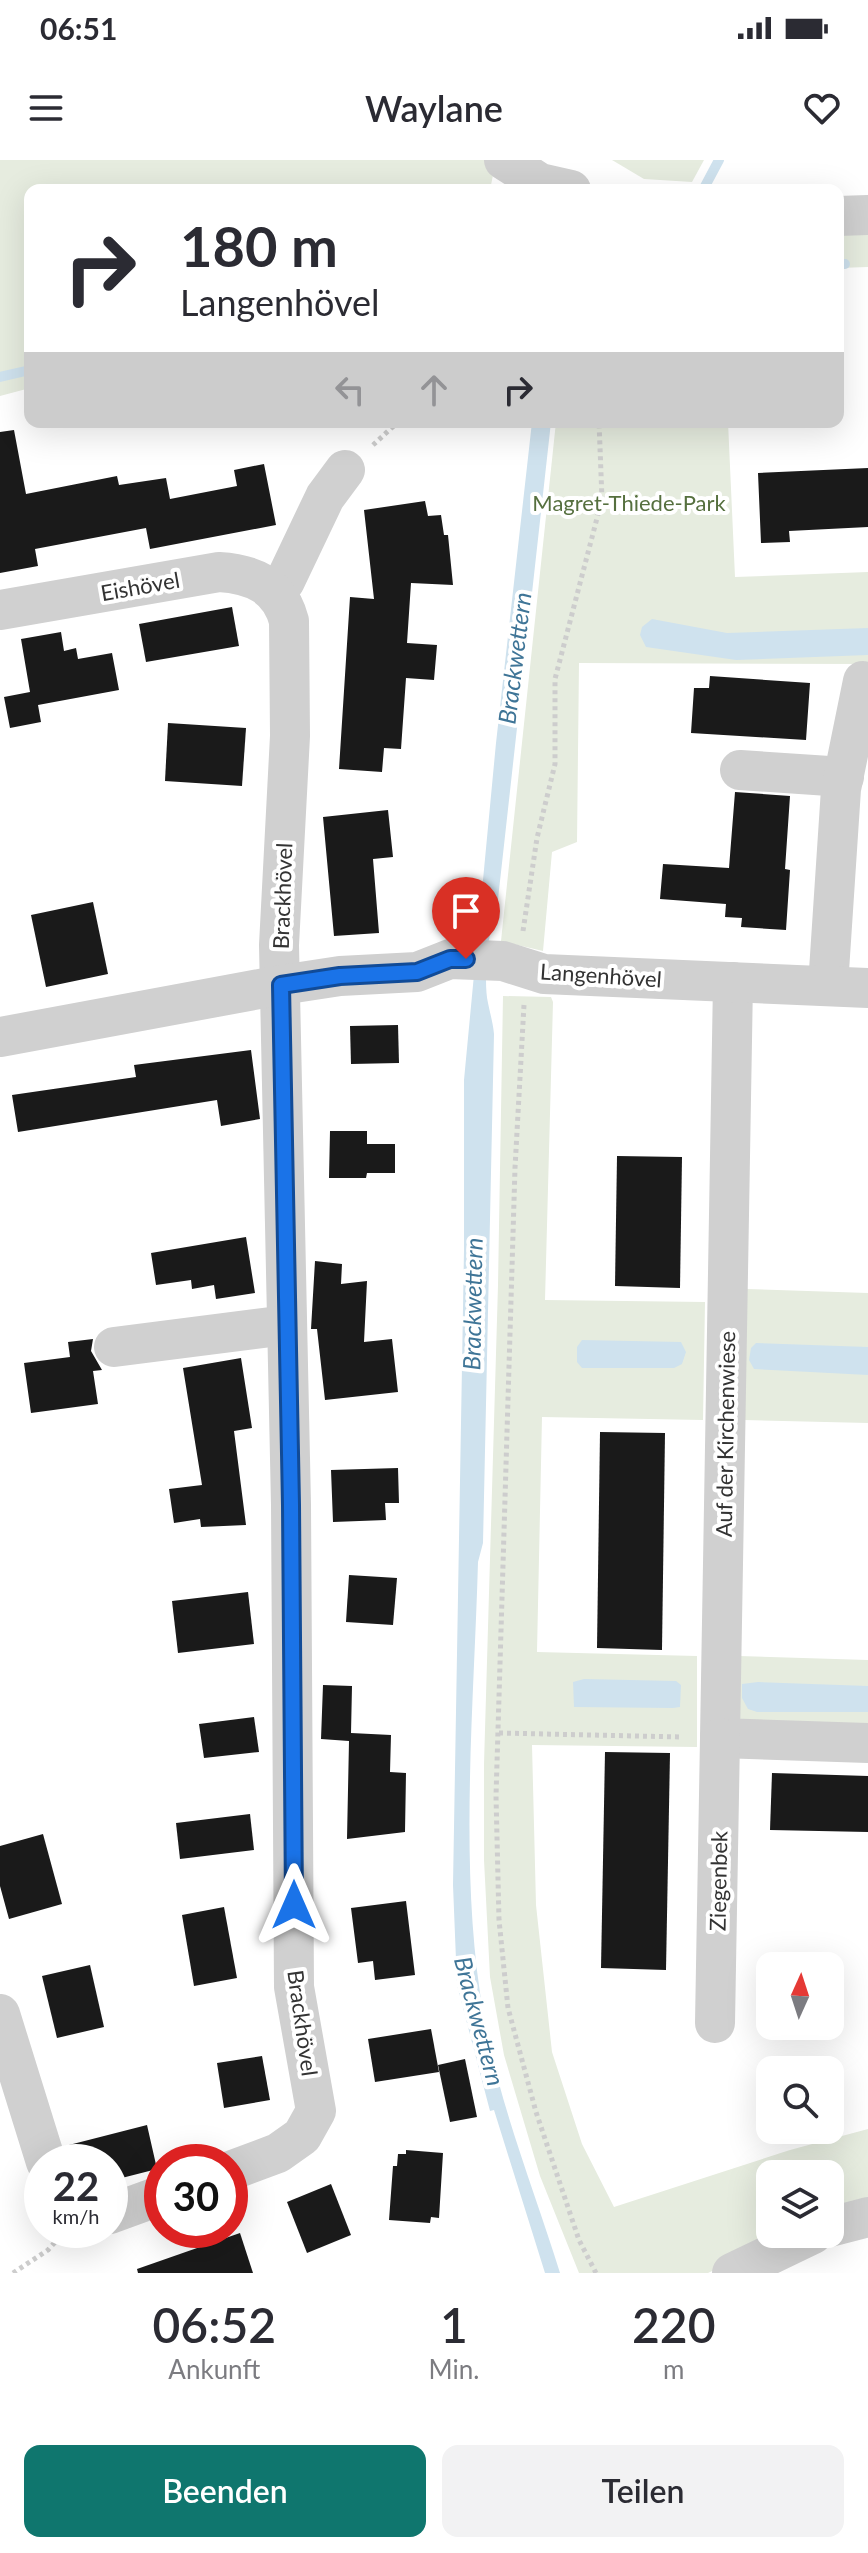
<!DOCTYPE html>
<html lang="de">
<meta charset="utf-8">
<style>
:root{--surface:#fff;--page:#f2f2f3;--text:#2b2b33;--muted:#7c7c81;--accent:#0f766e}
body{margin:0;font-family:Lato,sans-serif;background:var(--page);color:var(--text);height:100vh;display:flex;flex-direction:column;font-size:30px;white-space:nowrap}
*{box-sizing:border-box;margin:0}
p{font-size:26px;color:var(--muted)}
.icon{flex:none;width:44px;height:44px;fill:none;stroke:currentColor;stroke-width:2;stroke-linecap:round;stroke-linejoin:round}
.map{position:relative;height:2113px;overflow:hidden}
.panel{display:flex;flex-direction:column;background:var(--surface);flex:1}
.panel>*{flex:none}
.top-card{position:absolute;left:24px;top:24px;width:820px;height:244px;border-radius:16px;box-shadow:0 8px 32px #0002;background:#fff;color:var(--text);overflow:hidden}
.needle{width:52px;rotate:3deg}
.tools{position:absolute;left:756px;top:1792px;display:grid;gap:16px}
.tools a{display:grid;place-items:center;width:88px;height:88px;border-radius:16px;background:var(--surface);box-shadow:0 8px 32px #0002;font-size:40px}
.speed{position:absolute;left:24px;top:1984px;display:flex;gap:16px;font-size:40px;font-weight:700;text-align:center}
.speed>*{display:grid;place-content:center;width:104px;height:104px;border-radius:50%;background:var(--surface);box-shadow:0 8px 32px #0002;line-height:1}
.speed small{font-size:20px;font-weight:400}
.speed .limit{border:12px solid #d22;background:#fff;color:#111}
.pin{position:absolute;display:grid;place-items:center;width:68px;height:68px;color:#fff;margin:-82px -34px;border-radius:50% 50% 50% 0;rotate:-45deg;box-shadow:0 0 8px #0007}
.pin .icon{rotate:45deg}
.me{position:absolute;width:88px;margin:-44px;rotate:0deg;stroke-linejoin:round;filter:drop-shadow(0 0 6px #0008)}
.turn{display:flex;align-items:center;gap:28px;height:168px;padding:0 24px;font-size:36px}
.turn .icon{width:104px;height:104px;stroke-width:2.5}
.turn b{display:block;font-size:56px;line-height:68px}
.lanes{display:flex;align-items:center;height:76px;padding:0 24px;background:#0003;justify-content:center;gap:40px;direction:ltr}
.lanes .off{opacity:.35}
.eta{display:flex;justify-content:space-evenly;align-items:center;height:136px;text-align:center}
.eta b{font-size:48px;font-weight:600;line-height:56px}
.button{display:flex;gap:16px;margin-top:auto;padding:16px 24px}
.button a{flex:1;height:92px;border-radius:16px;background:var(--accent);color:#fff;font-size:32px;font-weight:600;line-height:92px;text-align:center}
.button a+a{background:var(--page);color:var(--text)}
.status{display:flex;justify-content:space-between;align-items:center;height:56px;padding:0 40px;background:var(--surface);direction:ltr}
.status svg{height:22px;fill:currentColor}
header{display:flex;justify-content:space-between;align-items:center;height:104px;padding:0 24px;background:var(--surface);font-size:36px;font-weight:600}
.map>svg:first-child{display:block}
.green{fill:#e6ecdf}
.water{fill:#cfe2ee}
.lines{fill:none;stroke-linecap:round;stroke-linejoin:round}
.stream{stroke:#cfe2ee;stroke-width:10}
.building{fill:#1a1a1a}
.path{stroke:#cdcdcd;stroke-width:5;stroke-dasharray:4 4;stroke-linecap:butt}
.minor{stroke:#d0d0d0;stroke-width:40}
.route-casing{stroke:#114b97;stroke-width:20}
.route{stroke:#1a73e8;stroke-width:14}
.labels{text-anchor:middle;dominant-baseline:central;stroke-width:8;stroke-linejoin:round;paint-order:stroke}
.park-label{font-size:22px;fill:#56703f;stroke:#fff}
.street-label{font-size:22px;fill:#333;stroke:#fff}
.water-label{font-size:24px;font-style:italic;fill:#3f7597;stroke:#fff}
</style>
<div class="status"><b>06:51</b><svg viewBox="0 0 49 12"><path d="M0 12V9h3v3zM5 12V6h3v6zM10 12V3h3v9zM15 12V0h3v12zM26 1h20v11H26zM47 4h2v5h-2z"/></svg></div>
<header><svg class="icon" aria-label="menu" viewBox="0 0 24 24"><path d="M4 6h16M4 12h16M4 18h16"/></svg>Waylane<svg class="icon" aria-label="heart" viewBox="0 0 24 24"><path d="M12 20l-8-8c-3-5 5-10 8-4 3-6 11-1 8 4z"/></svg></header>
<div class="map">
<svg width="868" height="2113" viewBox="0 0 868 2113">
<rect width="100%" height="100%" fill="#fff"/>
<g class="green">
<path d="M 0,0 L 496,0 L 490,30 L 30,30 L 30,228 L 0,236 Z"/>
<path d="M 612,0 L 704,0 L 692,22 L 644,19 Z"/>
<path d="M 868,64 L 868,107 L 838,108 L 838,66 Z"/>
<path d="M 556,262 L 728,262 L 735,417 L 868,412 L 868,504 L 579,503 L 577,682 L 552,692 L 543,791 L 501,781 Z"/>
<path d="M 503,836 L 551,837 L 553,842 L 545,1140 L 705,1142 L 703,1260 L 542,1257 L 537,1492 L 697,1496 L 697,1587 L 532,1585 L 536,1745 L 552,1892 L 582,1984 L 614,2047 L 790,1990 L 868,1969 L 868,2045 L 830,2055 L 830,2014 L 770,2014 L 770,2074 L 789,2074 L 708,2113 L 579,2113 L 540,2016 L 504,1895 L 490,1817 L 484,1700 L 484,1604 L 498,1125 Z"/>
<path d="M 746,1129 L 868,1133 L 868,1263 L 744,1260 Z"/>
<path d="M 739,1496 L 868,1500 L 868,1567 L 739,1564 Z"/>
</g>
<g class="water">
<path d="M 532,262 L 551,262 L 497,748 C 488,767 483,822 488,843 C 490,853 493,863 494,874 L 483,1383 L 478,1402 C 474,1548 458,1714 484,1857 C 499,1944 534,2029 560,2113 L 545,2113 L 494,1950 L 490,1951 L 457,1825 L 453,1725 L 464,1090 L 464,920 L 496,583 Z"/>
<path d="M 652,459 L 727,473 L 868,468 L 868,495 L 736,500 L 646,487 L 640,475 L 642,467 Z"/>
<path d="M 582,1180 L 681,1182 L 686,1192 L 682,1204 L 674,1208 L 582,1208 L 577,1202 L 577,1187 Z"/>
<path d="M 756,1183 L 868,1187 L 868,1215 L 754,1209 L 749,1200 L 751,1188 Z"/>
<path d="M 584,1519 L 676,1521 L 681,1525 L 680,1547 L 673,1548 L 574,1547 L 573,1522 Z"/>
<path d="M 758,1522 L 868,1526 L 868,1552 L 757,1552 L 748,1549 L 742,1538 L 742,1524 Z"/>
</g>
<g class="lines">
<g class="stream">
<path d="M 703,30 L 719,0"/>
<path d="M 838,104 L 845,104"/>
<path d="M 0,217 L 30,210"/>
</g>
</g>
<g class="building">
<path d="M 14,270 L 26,334 L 117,316 L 119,325 L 166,318 L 170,339 L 237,326 L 234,310 L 264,304 L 276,365 L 150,389 L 146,368 L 35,389 L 38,406 L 0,413 L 0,272 Z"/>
<path d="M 868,308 L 868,367 L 789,371 L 790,382 L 761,383 L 758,313 Z"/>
<path d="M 425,341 L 428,356 L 441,355 L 444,375 L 448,375 L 453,425 L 411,423 L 407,483 L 437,485 L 434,520 L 406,518 L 401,589 L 384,588 L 382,612 L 339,609 L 350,437 L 374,439 L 364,350 Z"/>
<path d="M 232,447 L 239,486 L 146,502 L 139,464 Z"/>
<path d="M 61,472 L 64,491 L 76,488 L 78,499 L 112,493 L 119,530 L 38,545 L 41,562 L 10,568 L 4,537 L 30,532 L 21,479 Z"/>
<path d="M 710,516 L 810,523 L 806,580 L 691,573 L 694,528 L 709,528 Z"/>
<path d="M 168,563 L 246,568 L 242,626 L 165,621 Z"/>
<path d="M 735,632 L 790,636 L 785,709 L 790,710 L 786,770 L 741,767 L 742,758 L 725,757 L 726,744 L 660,739 L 663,704 L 729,708 Z"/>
<path d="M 388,650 L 393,697 L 373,699 L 379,773 L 334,776 L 323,657 Z"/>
<path d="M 93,742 L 108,814 L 46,827 L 31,755 Z"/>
<path d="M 398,865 L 399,903 L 351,904 L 350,866 Z"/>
<path d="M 251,890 L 260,959 L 221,966 L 217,940 L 18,972 L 12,935 L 136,917 L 134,905 Z"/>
<path d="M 330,971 L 367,971 L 367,984 L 395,984 L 395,1013 L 367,1013 L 366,1018 L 329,1018 Z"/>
<path d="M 617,996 L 682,997 L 680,1128 L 615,1126 Z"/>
<path d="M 246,1077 L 255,1133 L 216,1139 L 214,1125 L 192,1129 L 191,1120 L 156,1125 L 151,1093 Z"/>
<path d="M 315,1101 L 342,1104 L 341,1124 L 367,1121 L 364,1182 L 392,1179 L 398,1232 L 325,1240 L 317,1169 L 311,1169 Z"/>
<path d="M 93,1179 L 91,1191 L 102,1210 L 93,1211 L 98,1244 L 31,1253 L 24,1203 L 70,1197 L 68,1182 Z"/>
<path d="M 241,1198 L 252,1268 L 234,1271 L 246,1365 L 201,1367 L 200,1359 L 174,1363 L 169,1329 L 202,1325 L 183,1208 Z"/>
<path d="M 600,1272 L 665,1273 L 662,1490 L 597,1488 Z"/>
<path d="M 398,1308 L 399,1343 L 385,1343 L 386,1360 L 333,1362 L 331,1310 Z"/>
<path d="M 349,1415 L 397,1418 L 393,1465 L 346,1462 Z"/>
<path d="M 248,1432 L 254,1484 L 178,1493 L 172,1441 Z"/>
<path d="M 323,1525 L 352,1526 L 351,1573 L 391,1575 L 390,1612 L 406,1613 L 405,1672 L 347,1679 L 349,1581 L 321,1579 Z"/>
<path d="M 254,1557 L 259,1592 L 204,1598 L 199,1564 Z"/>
<path d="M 605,1592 L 670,1593 L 666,1810 L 601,1808 Z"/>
<path d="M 772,1613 L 868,1616 L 868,1672 L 770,1670 Z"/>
<path d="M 250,1654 L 254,1690 L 180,1699 L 176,1663 Z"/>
<path d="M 43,1674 L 62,1744 L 9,1759 L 0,1726 L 0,1686 Z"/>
<path d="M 406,1741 L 415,1815 L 375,1820 L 373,1801 L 358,1803 L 351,1748 Z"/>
<path d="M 224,1747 L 237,1818 L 194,1826 L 182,1755 Z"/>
<path d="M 90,1805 L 104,1867 L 57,1878 L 42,1816 Z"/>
<path d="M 431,1869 L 439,1912 L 375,1922 L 368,1879 Z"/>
<path d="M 262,1896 L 270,1940 L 224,1948 L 217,1903 Z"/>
<path d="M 465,1899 L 477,1957 L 450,1962 L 438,1905 Z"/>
<path d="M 147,1965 L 157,2009 L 110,2021 L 110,2002 L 68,2002 L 65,1986 Z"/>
<path d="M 406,1990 L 443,1993 L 439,2058 L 431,2057 L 430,2063 L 389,2060 L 393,2006 L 397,2006 L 398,1994 L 406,1994 Z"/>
<path d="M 331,2024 L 351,2075 L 307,2093 L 287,2042 Z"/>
<path d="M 240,2073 L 253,2113 L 138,2113 L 137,2109 Z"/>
</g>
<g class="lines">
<g class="path">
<path d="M 373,285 L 398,262"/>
<path d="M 523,771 L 537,678 L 555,604 L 555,519 L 602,339 L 599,262"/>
<path d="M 524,845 L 515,1008 L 496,1636 L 499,1760 L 508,1848 L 536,1952 L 579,2080 L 596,2113"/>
<path d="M 499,1573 L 682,1577"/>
<path d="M 13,2113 L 48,2090 L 66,2070"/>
</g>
<g class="minor">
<path d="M 504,0 L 540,23 L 571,30"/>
<path d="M 838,56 L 868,55"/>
<path d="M 276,432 L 285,421 L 325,337 L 345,310"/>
<path d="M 0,450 L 219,412 C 253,414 280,426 289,461 L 290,576 L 279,785 L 291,1345 L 294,1827 L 316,1951 L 302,1976 L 278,1993 L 230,2011"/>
<path d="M 740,610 L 844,617"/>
<path d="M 733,822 L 720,1578 L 868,1583"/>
<path d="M 828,826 L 841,629 L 863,521"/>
<path d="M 0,877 L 281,825 L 340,816 L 417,812 L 450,799 L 503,801 L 544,814 L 868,828"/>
<path d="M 114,1187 L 287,1165"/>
<path d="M 0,1854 L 46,2002"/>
<path d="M 715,1863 L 720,1578"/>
<path d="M 110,2054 L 162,2035"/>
<path d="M 830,2067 L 868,2057"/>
<path d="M 732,2113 L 813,2074"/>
</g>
</g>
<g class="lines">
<defs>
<path id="route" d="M 294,1745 L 291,1345 L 281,825 L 340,816 L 417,812 L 450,799 L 466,799"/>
</defs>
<use href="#route" class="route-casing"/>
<use href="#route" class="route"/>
</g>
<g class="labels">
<g class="park-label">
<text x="629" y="342">Magret-Thiede-Park</text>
</g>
<g class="street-label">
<text transform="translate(140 426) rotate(-10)">Eishövel</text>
<text transform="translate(282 736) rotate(-88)">Brackhövel</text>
<text transform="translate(601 815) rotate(4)">Langenhövel</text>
<text transform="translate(725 1274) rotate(-89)">Auf der Kirchenwiese</text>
<text transform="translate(718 1721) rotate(-89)">Ziegenbek</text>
<text transform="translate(303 1863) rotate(82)">Brackhövel</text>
</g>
<g class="water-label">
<text transform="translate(514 498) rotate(-83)">Brackwettern</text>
<text transform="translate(472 1144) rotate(-89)">Brackwettern</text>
<text transform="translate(480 1861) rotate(75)">Brackwettern</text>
</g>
</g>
</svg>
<div class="tools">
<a><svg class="needle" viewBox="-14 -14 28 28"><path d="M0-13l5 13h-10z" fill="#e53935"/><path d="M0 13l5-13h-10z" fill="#7c7c81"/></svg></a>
<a><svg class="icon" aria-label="search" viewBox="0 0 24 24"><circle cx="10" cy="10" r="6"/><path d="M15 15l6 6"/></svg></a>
<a><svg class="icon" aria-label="layers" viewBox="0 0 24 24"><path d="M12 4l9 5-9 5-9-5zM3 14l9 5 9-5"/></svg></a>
</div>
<div class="speed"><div>22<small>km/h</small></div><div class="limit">30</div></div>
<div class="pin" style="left:466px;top:799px;background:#d93025"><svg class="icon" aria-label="arrive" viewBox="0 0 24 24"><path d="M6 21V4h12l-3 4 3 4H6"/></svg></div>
<svg class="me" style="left:294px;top:1745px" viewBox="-20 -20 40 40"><path d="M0-17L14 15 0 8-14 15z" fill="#1a73e8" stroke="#fff" stroke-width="4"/></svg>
<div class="top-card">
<div class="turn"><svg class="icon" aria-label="right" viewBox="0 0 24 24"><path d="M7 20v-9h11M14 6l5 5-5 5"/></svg><div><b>180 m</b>Langenhövel</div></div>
<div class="lanes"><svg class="icon off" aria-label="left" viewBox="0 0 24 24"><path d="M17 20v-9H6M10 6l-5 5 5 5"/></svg><svg class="icon off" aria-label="ahead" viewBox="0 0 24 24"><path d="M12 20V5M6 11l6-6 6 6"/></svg><svg class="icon" aria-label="right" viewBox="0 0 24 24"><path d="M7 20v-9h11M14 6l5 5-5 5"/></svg></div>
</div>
</div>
<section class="panel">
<div class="eta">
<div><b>06:52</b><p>Ankunft</p></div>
<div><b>1</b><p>Min.</p></div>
<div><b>220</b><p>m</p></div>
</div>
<div class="button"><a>Beenden</a><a>Teilen</a></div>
</section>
